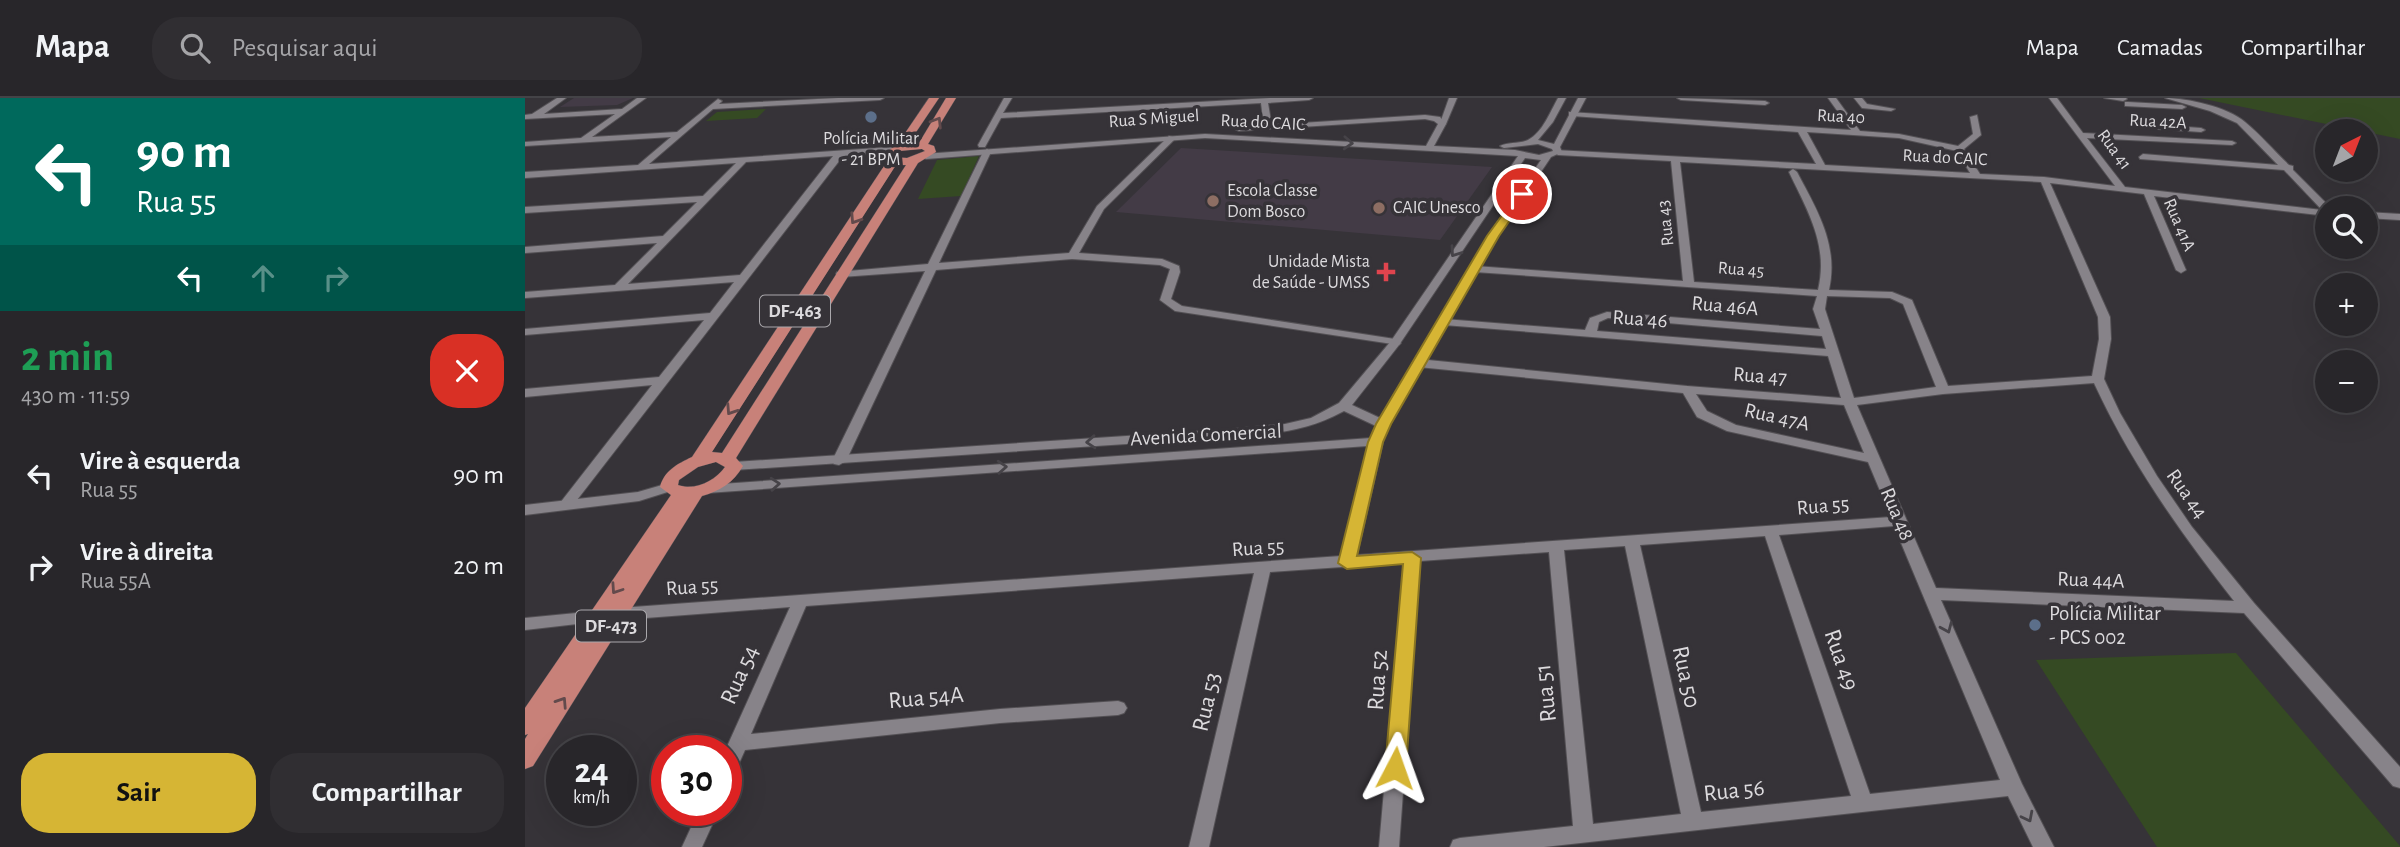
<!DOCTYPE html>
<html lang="pt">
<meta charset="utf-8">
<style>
:root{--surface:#28262a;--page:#302e32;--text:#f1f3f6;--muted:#a5a5a8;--line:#444347;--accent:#d6b534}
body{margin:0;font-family:"Alegreya Sans",sans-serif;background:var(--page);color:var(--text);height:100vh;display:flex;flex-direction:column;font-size:26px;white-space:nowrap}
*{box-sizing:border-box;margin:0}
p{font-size:23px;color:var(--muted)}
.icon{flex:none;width:38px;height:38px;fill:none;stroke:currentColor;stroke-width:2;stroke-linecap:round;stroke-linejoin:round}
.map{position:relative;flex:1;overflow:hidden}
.side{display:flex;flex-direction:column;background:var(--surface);width:525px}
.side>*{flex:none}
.top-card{background:#00695c;color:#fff;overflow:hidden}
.needle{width:46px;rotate:42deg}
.buttons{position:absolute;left:1790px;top:21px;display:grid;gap:14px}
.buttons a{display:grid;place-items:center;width:63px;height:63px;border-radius:50%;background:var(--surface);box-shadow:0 7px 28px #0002,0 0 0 2px var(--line);font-size:35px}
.speed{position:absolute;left:21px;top:637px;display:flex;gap:14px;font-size:35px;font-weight:700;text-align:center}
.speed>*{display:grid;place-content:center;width:91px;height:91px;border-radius:50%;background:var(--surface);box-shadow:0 7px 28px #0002,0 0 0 2px var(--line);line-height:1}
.speed small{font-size:18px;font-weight:400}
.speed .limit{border:10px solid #d22;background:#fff;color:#111}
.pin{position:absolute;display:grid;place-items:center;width:60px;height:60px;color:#fff;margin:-30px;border:4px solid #fff;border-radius:50%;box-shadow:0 2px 7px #0007}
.me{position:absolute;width:77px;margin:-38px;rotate:4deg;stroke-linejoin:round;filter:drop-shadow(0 0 5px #0008)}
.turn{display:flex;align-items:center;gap:24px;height:147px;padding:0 21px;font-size:32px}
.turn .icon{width:91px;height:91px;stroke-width:2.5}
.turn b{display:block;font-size:49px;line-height:60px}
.lanes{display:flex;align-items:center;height:66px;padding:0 21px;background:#0003;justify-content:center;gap:35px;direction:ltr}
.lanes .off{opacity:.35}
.round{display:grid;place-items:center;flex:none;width:74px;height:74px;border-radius:28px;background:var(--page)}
.head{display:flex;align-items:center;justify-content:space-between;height:119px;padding:0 21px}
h1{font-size:42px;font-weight:600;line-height:52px;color:#1e9e55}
.cta{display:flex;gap:14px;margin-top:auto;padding:14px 21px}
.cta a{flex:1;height:80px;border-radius:28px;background:var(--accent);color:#111;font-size:28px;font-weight:600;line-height:80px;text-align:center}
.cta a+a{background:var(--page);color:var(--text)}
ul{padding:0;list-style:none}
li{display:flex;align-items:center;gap:21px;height:91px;padding:0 21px}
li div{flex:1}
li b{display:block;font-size:26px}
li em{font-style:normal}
header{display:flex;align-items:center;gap:42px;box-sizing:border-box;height:98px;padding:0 35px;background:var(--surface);border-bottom:2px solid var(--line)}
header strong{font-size:33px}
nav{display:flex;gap:38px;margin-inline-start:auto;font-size:24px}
.search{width:490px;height:63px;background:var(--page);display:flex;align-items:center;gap:18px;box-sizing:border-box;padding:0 24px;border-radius:28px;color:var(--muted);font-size:26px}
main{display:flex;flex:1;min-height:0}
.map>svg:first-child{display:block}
.built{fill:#433b46}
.green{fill:#354a23}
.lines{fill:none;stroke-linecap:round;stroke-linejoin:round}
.minor-casing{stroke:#535054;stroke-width:2}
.tertiary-casing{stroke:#535054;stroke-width:2}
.primary-casing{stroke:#535054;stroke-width:1}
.minor{fill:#878389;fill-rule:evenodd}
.tertiary{fill:#878389;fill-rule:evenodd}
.primary{fill:#c88179;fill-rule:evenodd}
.oneway{stroke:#624a4c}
.oneway2{stroke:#464348}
.route{fill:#d6b534;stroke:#8b7622;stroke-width:2}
.service-dot{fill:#5c6f8a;stroke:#363338;stroke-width:2.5}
.education-dot{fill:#8d6e63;stroke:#363338;stroke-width:2.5}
.health-dot{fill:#e0444e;stroke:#363338;stroke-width:2.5}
.labels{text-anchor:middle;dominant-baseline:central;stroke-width:7;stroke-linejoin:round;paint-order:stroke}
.far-street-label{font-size:18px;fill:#dcdadd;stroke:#363338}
.far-poi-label{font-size:18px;fill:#dcdadd;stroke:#363338;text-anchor:start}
.shield{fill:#363338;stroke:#aaa8ac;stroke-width:2}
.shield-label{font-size:19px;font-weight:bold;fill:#dcdadd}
.street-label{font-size:21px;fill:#dcdadd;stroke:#363338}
.poi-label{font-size:21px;fill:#dcdadd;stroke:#363338;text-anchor:start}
.near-street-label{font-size:24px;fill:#dcdadd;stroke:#363338}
</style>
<header>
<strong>Mapa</strong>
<div class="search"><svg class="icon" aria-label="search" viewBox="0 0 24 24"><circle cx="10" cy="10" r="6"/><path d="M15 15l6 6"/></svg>Pesquisar aqui</div>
<nav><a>Mapa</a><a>Camadas</a><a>Compartilhar</a></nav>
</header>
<main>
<section class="side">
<div class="top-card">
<div class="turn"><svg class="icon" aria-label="left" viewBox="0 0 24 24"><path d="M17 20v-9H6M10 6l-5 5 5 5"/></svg><div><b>90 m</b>Rua 55</div></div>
<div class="lanes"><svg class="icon" aria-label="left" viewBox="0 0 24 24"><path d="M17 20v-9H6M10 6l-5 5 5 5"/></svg><svg class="icon off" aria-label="ahead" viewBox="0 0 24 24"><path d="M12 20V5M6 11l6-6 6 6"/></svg><svg class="icon off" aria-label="right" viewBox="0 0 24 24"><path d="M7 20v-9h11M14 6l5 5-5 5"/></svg></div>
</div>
<div class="head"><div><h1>2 min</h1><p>430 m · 11:59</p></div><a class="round" style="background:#d93025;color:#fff"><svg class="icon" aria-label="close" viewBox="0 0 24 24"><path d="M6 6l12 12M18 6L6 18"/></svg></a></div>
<ul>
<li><svg class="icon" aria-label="left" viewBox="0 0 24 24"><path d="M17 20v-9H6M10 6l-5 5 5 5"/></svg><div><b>Vire à esquerda</b><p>Rua 55</p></div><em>90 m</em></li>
<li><svg class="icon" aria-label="right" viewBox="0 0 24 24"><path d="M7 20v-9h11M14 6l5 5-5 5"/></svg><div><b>Vire à direita</b><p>Rua 55A</p></div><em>20 m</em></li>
</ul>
<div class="cta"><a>Sair</a><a>Compartilhar</a></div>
</section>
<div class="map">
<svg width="1875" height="749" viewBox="0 0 1875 749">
<rect width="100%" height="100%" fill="#363338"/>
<g class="built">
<path d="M 49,0 L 108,0 L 92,7 L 35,9 Z"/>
<path d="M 656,50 L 967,69 L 915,142 L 591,114 Z"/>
</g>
<g class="green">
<path d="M 1674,0 L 1875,0 L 1875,41 Z"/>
<path d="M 241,11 L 232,20 L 181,23 L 192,14 Z"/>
<path d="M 454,58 L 436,98 L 393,101 L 412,62 Z"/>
<path d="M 1711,555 L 1875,748 L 1875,749 L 1632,749 L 1511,562 Z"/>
</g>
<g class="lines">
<defs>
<g id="minor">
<path d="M 32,0 L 41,0 L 19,16 L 97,11 L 112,0 L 121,0 L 67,39 L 152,34 L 193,1 L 197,3 L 194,6 L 313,0 L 359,0 L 355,2 L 188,11 L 124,66 L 366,49 L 370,52 L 366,55 L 318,58 L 45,411 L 35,411 L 33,408 L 35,405 L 127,287 L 0,299 L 0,291 L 134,279 L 179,222 L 0,237 L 0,231 L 185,215 L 209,184 L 0,200 L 0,194 L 90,187 L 132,145 L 0,155 L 0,149 L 138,138 L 172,104 L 0,115 L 0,109 L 178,98 L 211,65 L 0,80 L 0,74 L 113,67 L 146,39 L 0,48 L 0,44 L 56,40 L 90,16 L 0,21 L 0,17 L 7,16 ZM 308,58 L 215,177 L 103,186 L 221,64 Z"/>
<path d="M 479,0 L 487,0 L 478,15 L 745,0 L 788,0 L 784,2 L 743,5 L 747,29 L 743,31 L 739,29 L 736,5 L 476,20 L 460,49 L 454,49 L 453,47 Z"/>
<path d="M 924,0 L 932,0 L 921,26 L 914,28 Z"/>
<path d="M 1152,0 L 1240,3 L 1244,5 L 1240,7 L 1156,2 Z"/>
<path d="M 1303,0 L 1311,0 L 1335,33 L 1374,36 L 1433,48 L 1448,36 L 1445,19 L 1452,17 L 1456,37 L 1439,51 L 1455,76 L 1519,79 L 1590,88 L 1524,0 L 1532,0 L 1558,35 L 1707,43 L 1711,45 L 1707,47 L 1562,40 L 1600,89 L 1797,112 L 1759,72 L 1615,61 L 1614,59 L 1618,56 L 1753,67 L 1712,25 L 1685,13 L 1640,0 C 1662,0 1703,9 1720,24 C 1736,37 1749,53 1764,67 L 1768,68 L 1768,72 L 1805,109 L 1802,110 L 1802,118 L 1629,98 L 1661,172 L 1656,175 L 1651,172 L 1619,96 L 1525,85 L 1585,219 L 1586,241 L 1579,281 L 1595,315 L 1632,378 L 1667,429 L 1729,505 L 1875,669 L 1875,690 L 1868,688 L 1719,515 L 1416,502 L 1497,686 L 1529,749 L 1508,749 L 1483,698 L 1019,749 L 925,749 L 928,742 L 935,740 L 1048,728 L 1024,454 L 895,463 L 874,749 L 854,749 L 879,464 L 822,470 L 817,469 L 745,474 L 684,749 L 664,749 L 729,475 L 281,508 L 226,636 L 475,611 L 593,603 L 599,605 L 602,610 L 599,615 L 593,617 L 475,625 L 220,652 L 208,679 L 201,681 L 200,653 L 265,509 L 94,522 L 88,520 L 86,516 L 88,512 L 94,510 L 816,458 L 844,344 L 851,340 L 858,344 L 832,457 L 1366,419 L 1343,364 L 1202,333 L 1172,319 L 1158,295 L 893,269 L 887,265 L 893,261 L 1162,288 L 1316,300 L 1303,258 L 919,227 L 913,224 L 919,221 L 1060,232 L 1065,220 L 1082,214 L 1295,231 L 1288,211 L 1292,198 L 950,174 L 945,171 L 950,168 L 1158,183 L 1146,63 L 1033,57 L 1029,54 L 1030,52 L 1291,66 L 1273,34 L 1047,18 L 1044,18 L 1044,14 L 1326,32 ZM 1282,34 L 1374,40 L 1432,53 L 1445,75 L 1300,67 ZM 1155,64 L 1516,84 L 1573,219 L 1574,241 L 1567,278 L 1423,288 L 1387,202 L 1367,194 L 1304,192 C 1314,147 1292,112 1272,74 L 1268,71 L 1264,74 C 1282,112 1304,147 1293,192 L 1169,184 ZM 1302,198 L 1365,200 L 1378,206 L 1411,289 L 1329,300 L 1300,211 ZM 1083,220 L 1297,238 L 1301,251 L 1072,233 L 1074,224 ZM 1569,285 C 1606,365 1655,434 1709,503 L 1411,490 L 1332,307 L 1418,296 ZM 1171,296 L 1319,307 L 1339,355 L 1211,327 L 1182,313 ZM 1369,428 L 1475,682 L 1345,696 L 1254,437 ZM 1240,438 L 1326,698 L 1176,714 L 1115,447 ZM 1100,448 L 1156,716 L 1068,726 L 1039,452 Z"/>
<path d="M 1329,0 L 1337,0 L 1342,6 L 1370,11 L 1366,13 L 1337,10 Z"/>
<path d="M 1579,0 L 1601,0 L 1602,1 L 1598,3 Z"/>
<path d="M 1603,4 L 1657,7 L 1661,9 L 1657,11 L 1600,8 L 1600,4 Z"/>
<path d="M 1621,26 L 1676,30 L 1680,32 L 1676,34 L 1618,30 L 1617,28 Z"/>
<path d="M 644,38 L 651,40 L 579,111 L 554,155 L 637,161 L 654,168 L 655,174 L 646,201 L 657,208 L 870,241 L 876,245 L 874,247 L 650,213 L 635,202 L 645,171 L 635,167 L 547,161 L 411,172 L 321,363 L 314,367 L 309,366 L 307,363 L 400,173 L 316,179 L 311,176 L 312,174 L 403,166 L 458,54 L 462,51 L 466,54 L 414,165 L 544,155 L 572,108 Z"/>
<path d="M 1841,114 L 1875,116 L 1875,122 L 1841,120 Z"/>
<path d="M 72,513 L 78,515 L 80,519 L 78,523 L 0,532 L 0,520 Z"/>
<path d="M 174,712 L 194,712 L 177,749 L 157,749 Z"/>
</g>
<g id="tertiary">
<path d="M 1033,0 L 1041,0 L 1028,24 L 1013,42 L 1029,46 L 1053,0 L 1061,0 L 1035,49 L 1037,54 L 1026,59 L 973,138 L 865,326 L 856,347 L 182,395 L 175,391 L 182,387 L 846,340 L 851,328 L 819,313 C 780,334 751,335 708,339 L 209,372 L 202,368 L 209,364 L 708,331 L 760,326 L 786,320 L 814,305 L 866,243 L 993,58 L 680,40 L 401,61 L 397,58 L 398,56 L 680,36 L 901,48 L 913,26 L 909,23 L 900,21 L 714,33 L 710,31 L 714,29 L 900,17 L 915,19 L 921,26 L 909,48 L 990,52 L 1014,57 L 1028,53 L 1027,51 L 1013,46 L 979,50 L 975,48 C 983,44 994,46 1003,42 C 1018,34 1025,14 1033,0 ZM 1000,60 L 1016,62 L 963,138 L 855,320 L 827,307 L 874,247 Z"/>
<path d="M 144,385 L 151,389 L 149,392 L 114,403 L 0,417 L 0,407 L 113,394 Z"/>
</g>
<path id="primary" d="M 404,0 L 414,0 L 383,46 L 394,45 L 421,0 L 431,0 L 403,46 L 409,48 L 411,54 L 393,65 L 211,360 L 218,368 C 208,385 195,393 177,398 L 8,668 L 0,671 L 0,641 L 3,636 L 0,637 L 0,610 L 146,397 L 135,389 C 139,373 152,366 167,359 L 361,65 L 353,59 L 372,47 ZM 397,51 L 400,53 L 382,60 L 365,59 L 374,53 ZM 371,67 L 381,67 L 197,355 L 187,354 ZM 191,364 L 200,369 C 190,383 170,393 153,387 L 154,382 L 173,369 Z"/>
</defs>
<use href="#minor" class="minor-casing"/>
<use href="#tertiary" class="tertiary-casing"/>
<use href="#primary" class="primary-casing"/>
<use href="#minor" class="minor"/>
<use href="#tertiary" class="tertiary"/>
<use href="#primary" class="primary"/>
</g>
<defs><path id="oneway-chevron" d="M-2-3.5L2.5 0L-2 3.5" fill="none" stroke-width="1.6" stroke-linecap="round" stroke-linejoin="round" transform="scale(1.75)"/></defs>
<g class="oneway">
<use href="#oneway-chevron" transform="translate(412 24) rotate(-58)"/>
<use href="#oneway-chevron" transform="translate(330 121) rotate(123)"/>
<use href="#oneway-chevron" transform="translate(206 312) rotate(123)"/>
<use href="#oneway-chevron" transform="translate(91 491) rotate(124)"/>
<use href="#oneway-chevron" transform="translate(37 604) rotate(-57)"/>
</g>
<g class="oneway2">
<use href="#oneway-chevron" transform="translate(823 45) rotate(3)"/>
<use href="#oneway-chevron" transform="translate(930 154) rotate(125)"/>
<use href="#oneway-chevron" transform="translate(566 344) rotate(176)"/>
<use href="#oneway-chevron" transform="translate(477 369) rotate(-4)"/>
<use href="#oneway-chevron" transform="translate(250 386) rotate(-4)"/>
<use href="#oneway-chevron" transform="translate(1422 530) rotate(67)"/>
<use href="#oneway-chevron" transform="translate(1503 719) rotate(63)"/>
</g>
<path class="route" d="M 994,94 L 1003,96 L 974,138 L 866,326 L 858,344 L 832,458 L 887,454 L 896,460 L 881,670 L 878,677 L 870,679 L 863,677 L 860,670 L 878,466 L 822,471 L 813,465 L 843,344 L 851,326 L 962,138 Z"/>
<g class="service-dot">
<circle cx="346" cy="19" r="7"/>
<circle cx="1510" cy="527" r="7"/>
</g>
<g class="education-dot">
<circle cx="688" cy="103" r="7"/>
<circle cx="854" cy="110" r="7"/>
</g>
<path class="health-dot" d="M857.5 163.5h7v7h7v7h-7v7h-7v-7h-7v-7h7z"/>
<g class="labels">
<g class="far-street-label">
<text transform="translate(1316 19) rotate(3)">Rua 40</text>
<text transform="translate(629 21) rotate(-4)">Rua S Miguel</text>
<text transform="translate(1633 24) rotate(3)">Rua 42A</text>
<text transform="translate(738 25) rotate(3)">Rua do CAIC</text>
<text transform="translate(1589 52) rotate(54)">Rua 41</text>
<text transform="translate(1420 60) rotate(3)">Rua do CAIC</text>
<text transform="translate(1141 125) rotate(-96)">Rua 43</text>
<text transform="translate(1654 127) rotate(67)">Rua 41A</text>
<text transform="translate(1216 172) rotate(4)">Rua 45</text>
</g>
<g class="far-poi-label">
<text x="346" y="41" text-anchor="middle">Polícia Militar<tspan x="346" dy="21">- 21 BPM</tspan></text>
<text x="702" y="93">Escola Classe<tspan x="702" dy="21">Dom Bosco</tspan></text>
<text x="868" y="110">CAIC Unesco</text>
<text x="845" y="164" text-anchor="end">Unidade Mista<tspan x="845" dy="21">de Saúde - UMSS</tspan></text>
</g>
<g class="shield">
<rect x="235" y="197.5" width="70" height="31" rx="5"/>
<rect x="51" y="512.5" width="70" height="31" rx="5"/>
</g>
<g class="shield-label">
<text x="270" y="213">DF-463</text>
<text x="86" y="528">DF-473</text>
</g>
<g class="street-label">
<text transform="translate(1200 208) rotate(5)">Rua 46A</text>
<text transform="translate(1115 221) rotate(4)">Rua 46</text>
<text transform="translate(1235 278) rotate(4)">Rua 47</text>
<text transform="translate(1252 319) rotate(13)">Rua 47A</text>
<text transform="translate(681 337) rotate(-3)">Avenida Comercial</text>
<text transform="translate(1662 396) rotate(55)">Rua 44</text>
<text transform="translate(1298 408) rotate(-5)">Rua 55</text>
<text transform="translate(1372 416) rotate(67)">Rua 48</text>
<text transform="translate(733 450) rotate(-4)">Rua 55</text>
<text transform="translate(1566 482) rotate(2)">Rua 44A</text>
<text transform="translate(167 489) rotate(-4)">Rua 55</text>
</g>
<g class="poi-label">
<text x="1524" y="515">Polícia Militar<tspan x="1524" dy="24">- PCS 002</tspan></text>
</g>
<g class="near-street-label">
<text transform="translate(1316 562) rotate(71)">Rua 49</text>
<text transform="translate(215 577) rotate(-66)">Rua 54</text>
<text transform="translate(1161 579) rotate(78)">Rua 50</text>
<text transform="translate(853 582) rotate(-86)">Rua 52</text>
<text transform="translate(1021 595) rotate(-96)">Rua 51</text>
<text transform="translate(401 600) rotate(-5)">Rua 54A</text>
<text transform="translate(682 604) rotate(-77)">Rua 53</text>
<text transform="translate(1209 693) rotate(-6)">Rua 56</text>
</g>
</g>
</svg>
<div class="buttons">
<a><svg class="needle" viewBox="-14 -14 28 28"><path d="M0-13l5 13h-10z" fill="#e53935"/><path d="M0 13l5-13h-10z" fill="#a5a5a8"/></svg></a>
<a><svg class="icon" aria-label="search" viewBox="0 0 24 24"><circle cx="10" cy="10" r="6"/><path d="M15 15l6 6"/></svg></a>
<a>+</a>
<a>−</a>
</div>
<div class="speed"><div>24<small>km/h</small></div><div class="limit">30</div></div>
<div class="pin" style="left:997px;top:96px;background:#d93025"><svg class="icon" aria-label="arrive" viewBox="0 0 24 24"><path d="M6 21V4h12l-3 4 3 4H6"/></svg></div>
<svg class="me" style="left:870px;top:670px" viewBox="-20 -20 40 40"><path d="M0-17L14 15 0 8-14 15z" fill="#d6b534" stroke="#fff" stroke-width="4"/></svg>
</div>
</main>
